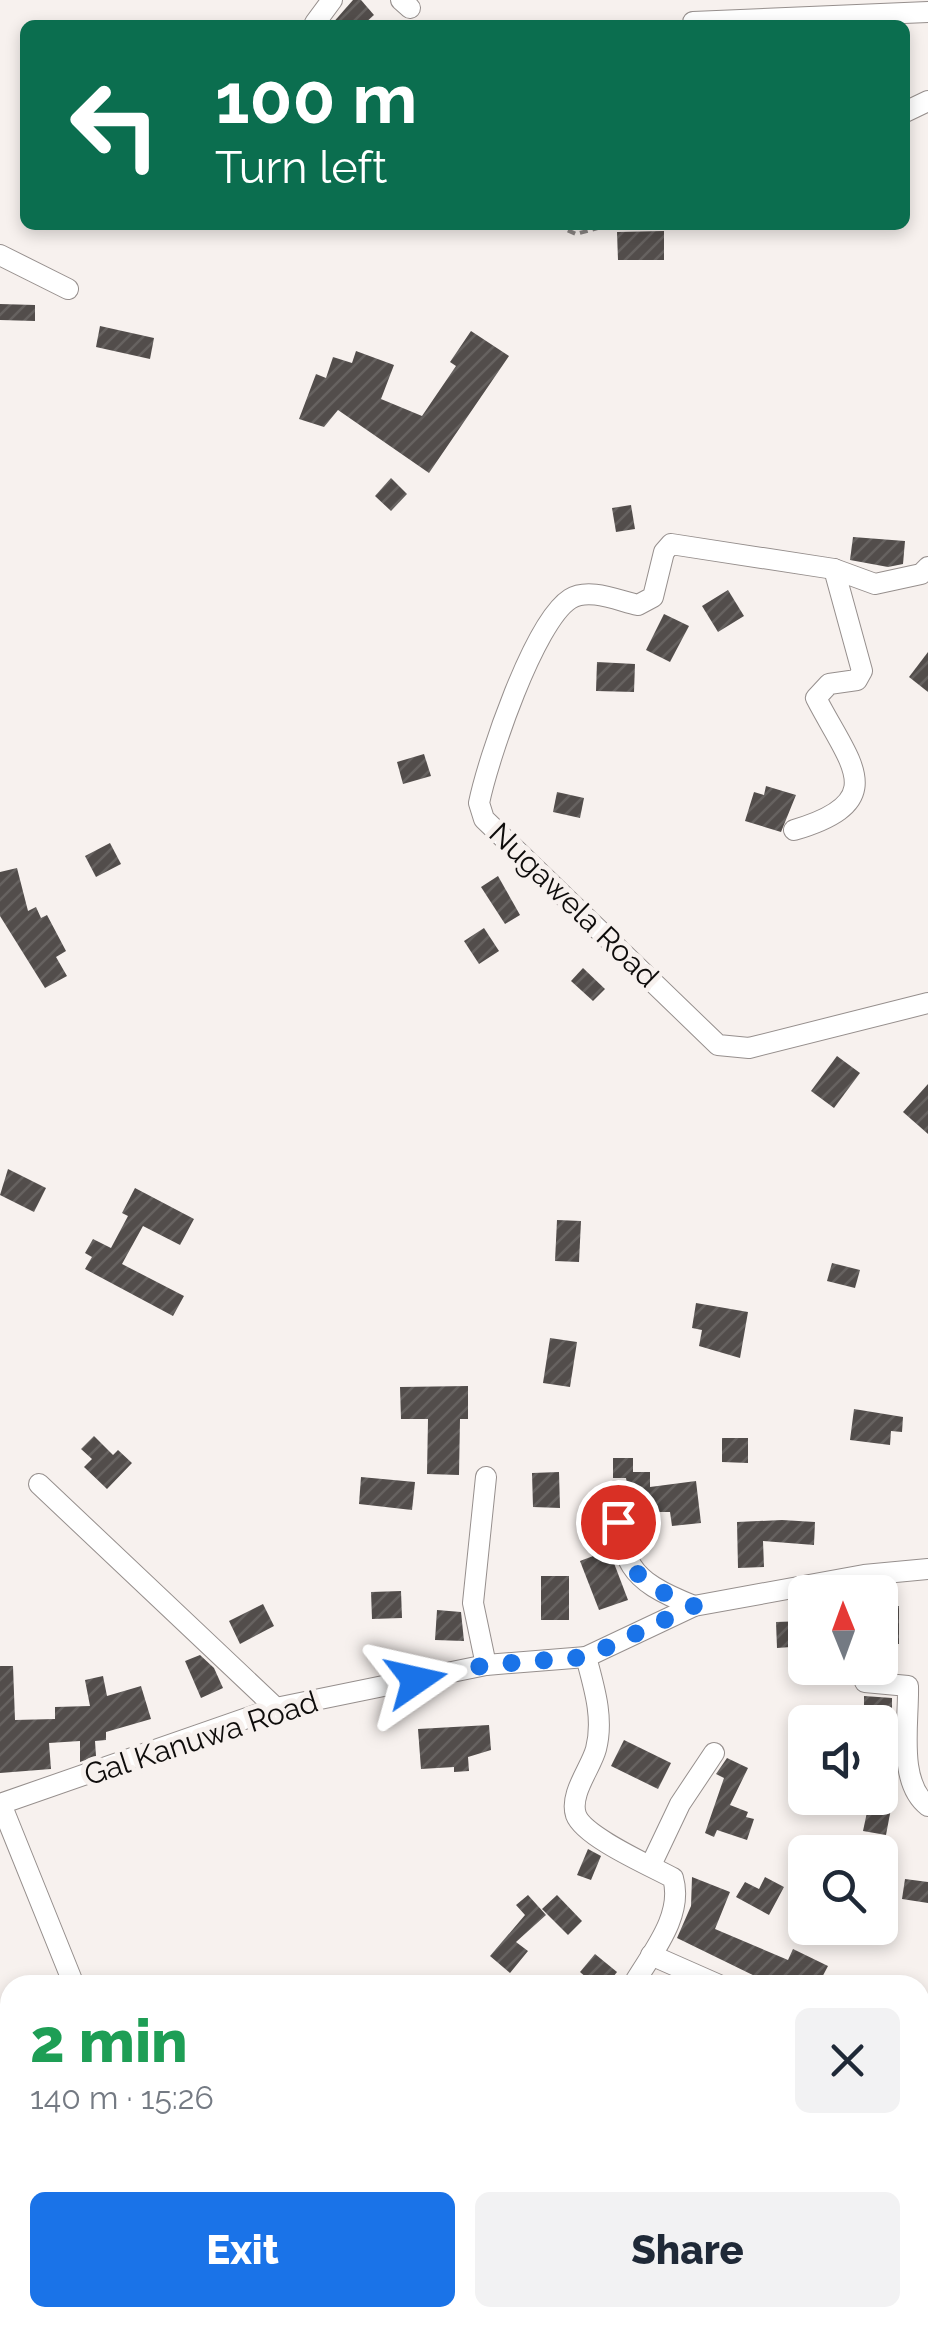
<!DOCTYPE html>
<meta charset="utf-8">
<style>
:root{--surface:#fff;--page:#f2f2f3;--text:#1f2937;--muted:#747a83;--accent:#1a73e8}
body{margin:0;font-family:Raleway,sans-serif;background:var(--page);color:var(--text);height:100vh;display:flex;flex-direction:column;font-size:38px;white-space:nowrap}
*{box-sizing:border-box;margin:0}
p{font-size:32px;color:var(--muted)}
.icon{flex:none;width:55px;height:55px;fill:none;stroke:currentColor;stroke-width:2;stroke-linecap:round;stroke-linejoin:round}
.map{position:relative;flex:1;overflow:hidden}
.drawer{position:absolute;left:0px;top:1975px;width:930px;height:352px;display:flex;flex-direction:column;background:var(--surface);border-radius:30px 30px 0 0;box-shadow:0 5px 15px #0003}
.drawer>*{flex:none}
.hud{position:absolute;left:20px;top:20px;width:890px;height:210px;border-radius:15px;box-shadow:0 5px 15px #0003;background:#0b6e4f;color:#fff;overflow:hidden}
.needle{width:65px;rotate:359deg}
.tools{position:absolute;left:788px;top:1575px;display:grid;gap:20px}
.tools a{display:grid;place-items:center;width:110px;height:110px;border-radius:15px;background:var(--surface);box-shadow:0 5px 15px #0003;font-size:50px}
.pin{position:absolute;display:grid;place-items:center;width:85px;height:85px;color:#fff;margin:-42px;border:5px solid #fff;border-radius:50%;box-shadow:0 2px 10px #0007}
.me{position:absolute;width:110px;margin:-55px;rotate:79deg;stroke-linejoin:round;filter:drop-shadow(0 0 8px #0008)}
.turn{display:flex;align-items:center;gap:35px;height:210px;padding:0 30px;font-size:45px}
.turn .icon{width:130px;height:130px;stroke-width:2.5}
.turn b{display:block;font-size:70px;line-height:85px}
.round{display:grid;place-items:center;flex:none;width:105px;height:105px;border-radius:15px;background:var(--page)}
.headline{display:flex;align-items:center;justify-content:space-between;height:170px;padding:0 30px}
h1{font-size:60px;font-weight:800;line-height:75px;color:#1e9e55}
.action{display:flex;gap:20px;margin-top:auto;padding:20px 30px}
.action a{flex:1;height:115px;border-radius:15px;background:var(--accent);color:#fff;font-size:40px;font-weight:800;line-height:115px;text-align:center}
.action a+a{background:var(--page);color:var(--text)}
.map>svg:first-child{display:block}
.building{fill:url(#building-hatch)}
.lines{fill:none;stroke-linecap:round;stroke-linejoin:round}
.minor-casing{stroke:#968f8d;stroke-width:22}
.path{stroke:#898583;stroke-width:4;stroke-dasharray:8 5;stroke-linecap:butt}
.minor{stroke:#fff;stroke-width:20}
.route{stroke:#1a73e8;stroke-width:18;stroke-dasharray:0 32.4}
.labels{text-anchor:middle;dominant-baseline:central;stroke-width:10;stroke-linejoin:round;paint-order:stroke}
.street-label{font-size:30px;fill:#0e0c0b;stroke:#f7f1ee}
</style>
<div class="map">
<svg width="928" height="2326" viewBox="0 0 928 2326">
<defs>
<pattern id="building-hatch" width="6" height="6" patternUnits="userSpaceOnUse" patternTransform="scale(2.5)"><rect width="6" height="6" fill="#524d4b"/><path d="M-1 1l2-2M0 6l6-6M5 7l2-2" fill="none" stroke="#666260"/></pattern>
</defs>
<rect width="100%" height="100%" fill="#f7f1ee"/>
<g class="building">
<path d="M 353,0 L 361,0 L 374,15 L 363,25 L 331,25 Z"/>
<path d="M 664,231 L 664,260 L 618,260 L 617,232 Z"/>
<path d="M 0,304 L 35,305 L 35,321 L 0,320 Z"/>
<path d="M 100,326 L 154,338 L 150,359 L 96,347 Z"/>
<path d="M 471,331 L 509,356 L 429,473 L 338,410 L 324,427 L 299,419 L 316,374 L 326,378 L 333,357 L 352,363 L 356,351 L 394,365 L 381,399 L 422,416 L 456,366 L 450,362 Z"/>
<path d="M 391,478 L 407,494 L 391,511 L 375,496 Z"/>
<path d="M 631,505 L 635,529 L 616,532 L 612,508 Z"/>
<path d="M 853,537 L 905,541 L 903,564 L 888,567 L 850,560 Z"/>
<path d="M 728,590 L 744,616 L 718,632 L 702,606 Z"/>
<path d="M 664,614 L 689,626 L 670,662 L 646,650 Z"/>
<path d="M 928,652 L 928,692 L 909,677 Z"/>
<path d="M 597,662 L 635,664 L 634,692 L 596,691 Z"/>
<path d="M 424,754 L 431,776 L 403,784 L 397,762 Z"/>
<path d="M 766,786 L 796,795 L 781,832 L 745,821 L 754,792 L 764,795 Z"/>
<path d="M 557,792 L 584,798 L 580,818 L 553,812 Z"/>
<path d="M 110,843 L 121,864 L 96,877 L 85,856 Z"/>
<path d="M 17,868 L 28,911 L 36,907 L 41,918 L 47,915 L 66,951 L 56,957 L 67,976 L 45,988 L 0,916 L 0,872 Z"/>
<path d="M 498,876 L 520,915 L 505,924 L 481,887 Z"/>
<path d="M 484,928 L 499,951 L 479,964 L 464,941 Z"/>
<path d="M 583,968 L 605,989 L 593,1001 L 571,981 Z"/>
<path d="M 837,1056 L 860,1073 L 834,1108 L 811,1091 Z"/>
<path d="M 928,1084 L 928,1134 L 903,1112 Z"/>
<path d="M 8,1169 L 46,1188 L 34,1212 L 0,1195 Z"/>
<path d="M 135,1188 L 194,1219 L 180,1245 L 143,1226 L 122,1264 L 184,1296 L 173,1316 L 85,1269 L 92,1257 L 85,1253 L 93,1239 L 111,1248 L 128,1216 L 122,1213 Z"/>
<path d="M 557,1220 L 581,1221 L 579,1262 L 555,1261 Z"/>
<path d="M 832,1263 L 860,1270 L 855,1288 L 827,1281 Z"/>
<path d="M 696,1303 L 748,1312 L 740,1358 L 699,1346 L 702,1330 L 692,1328 Z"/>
<path d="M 550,1338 L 577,1342 L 570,1387 L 543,1383 Z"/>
<path d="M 468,1386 L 468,1419 L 460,1419 L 459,1475 L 427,1474 L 428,1419 L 401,1419 L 400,1387 Z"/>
<path d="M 854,1409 L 903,1417 L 902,1432 L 891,1431 L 890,1445 L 850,1440 Z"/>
<path d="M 94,1436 L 113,1455 L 118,1450 L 132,1463 L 107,1489 L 84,1467 L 92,1459 L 81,1449 Z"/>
<path d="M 722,1438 L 748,1438 L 748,1463 L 722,1462 Z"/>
<path d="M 613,1458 L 633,1458 L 633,1472 L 650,1472 L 650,1487 L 696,1481 L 701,1523 L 672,1526 L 670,1512 L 632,1512 L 626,1478 L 613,1478 Z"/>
<path d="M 559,1472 L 560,1508 L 533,1507 L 532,1473 Z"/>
<path d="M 361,1477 L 415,1482 L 412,1510 L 359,1504 Z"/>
<path d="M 782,1520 L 815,1522 L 814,1545 L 763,1541 L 764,1567 L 738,1568 L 737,1522 Z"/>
<path d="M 609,1550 L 628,1600 L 599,1610 L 580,1561 Z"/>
<rect x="541" y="1576" width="28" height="44"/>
<path d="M 401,1591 L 402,1618 L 372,1619 L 371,1592 Z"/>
<path d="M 263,1604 L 274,1626 L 240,1644 L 229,1621 Z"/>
<rect x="880" y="1606" width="19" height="38"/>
<path d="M 437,1610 L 461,1612 L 464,1641 L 435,1640 Z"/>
<path d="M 805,1621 L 805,1646 L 777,1648 L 776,1622 Z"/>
<path d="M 200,1655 L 214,1668 L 223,1688 L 201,1698 L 185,1661 Z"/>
<path d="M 0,1666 L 13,1666 L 15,1720 L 55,1719 L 55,1707 L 90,1706 L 85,1680 L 103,1676 L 107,1696 L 141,1686 L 151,1719 L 106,1732 L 106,1740 L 95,1741 L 96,1756 L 80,1762 L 80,1741 L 49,1743 L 51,1769 L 0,1773 Z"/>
<path d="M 864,1696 L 892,1698 L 892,1722 L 864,1722 Z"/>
<path d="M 489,1725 L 491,1750 L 468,1757 L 469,1771 L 454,1772 L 454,1767 L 421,1769 L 418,1729 Z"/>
<path d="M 624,1740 L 671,1763 L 658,1789 L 611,1766 Z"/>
<path d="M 727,1758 L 748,1768 L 730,1805 L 748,1812 L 746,1817 L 754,1819 L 747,1840 L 717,1830 L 714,1837 L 705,1833 L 724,1778 L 716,1774 Z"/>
<path d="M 870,1798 L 893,1798 L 886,1835 L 863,1831 Z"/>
<path d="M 588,1849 L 601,1856 L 591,1880 L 577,1875 Z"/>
<path d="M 692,1877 L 730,1892 L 715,1929 L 788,1960 L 793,1949 L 828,1966 L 818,1985 L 773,1985 L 677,1938 L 691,1906 Z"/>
<path d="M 765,1877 L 784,1887 L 769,1915 L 736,1897 L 745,1882 L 759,1889 Z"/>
<path d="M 905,1879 L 928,1882 L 928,1903 L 902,1899 Z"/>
<path d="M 528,1895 L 546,1915 L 516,1942 L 528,1951 L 510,1973 L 490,1956 L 525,1915 L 516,1905 Z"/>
<path d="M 557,1895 L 582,1921 L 568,1935 L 542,1909 Z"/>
<path d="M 595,1954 L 617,1972 L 607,1985 L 595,1985 L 580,1972 Z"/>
</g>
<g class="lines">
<defs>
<g id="minor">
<path d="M 401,0 L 410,8"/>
<path d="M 693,22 L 928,12"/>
<path d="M 315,23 L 332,0"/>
<path d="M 905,112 L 928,101"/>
<path d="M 0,255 L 68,289"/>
<path d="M 928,567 L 921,574 L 875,584 L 834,569 L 671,544 L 664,552 L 653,597 L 638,605 C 619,601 589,587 570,599 C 534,622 488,759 479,803 L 484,819 L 718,1045 L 749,1048 L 928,1003"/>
<path d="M 794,830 C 892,801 850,764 816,698 L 829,684 L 857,680 L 862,671 L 834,569"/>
<path d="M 486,1477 L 473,1603 L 486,1665"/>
<path d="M 39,1484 L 276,1708"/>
<path d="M 616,1491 C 623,1562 623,1578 694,1606"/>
<path d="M 586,1657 C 594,1687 604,1718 596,1749 C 591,1768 569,1794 576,1815 C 584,1837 651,1866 673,1878 C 684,1916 651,1954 633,1985"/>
<path d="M 864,1668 L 865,1682 L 908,1686 C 909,1723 897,1782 928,1806"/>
<path d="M 0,1804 L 276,1708 L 486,1665 L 586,1657 L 694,1606 L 864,1575 L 928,1569"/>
<path d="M 1,1804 L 74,1985"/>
<path d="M 651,1865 L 680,1804 L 714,1753"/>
<path d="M 651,1955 L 719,1985"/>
<path d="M 0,2165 L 10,2163"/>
<path d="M 0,2292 L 10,2291"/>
<path d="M 224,2318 L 226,2326"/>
<path d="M 556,2318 L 570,2326"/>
</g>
</defs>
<use href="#minor" class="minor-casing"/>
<path class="path" d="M 556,225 L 576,234 L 609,225"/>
<use href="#minor" class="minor"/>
</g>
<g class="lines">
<path class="route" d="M 416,1680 L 486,1665 L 586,1657 L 694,1606 C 647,1587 624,1575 618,1522"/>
</g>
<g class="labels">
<g class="street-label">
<text transform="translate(574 905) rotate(44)">Nugawela Road</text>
<text transform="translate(201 1738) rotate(-18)">Gal Kanuwa Road</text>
</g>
</g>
</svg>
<div class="tools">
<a><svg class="needle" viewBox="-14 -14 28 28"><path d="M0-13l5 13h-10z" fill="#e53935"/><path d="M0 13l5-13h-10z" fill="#747a83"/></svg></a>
<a><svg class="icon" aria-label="sound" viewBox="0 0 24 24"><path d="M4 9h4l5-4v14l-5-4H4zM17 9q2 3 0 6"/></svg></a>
<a><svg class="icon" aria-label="search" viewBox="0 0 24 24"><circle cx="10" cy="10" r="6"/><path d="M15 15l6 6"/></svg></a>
</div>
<div class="pin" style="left:618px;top:1522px;background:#d93025"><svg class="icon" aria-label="arrive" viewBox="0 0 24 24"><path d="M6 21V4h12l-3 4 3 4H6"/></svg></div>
<svg class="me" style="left:416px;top:1680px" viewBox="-20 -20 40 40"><path d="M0-17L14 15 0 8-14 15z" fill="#1a73e8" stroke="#fff" stroke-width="4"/></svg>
<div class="hud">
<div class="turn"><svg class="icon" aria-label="left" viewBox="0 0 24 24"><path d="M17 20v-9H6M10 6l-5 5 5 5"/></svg><div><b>100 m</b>Turn left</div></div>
</div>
<section class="drawer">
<div class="headline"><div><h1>2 min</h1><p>140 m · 15:26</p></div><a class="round"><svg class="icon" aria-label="close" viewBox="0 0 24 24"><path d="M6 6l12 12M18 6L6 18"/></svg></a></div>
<div class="action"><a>Exit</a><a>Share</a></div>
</section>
</div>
